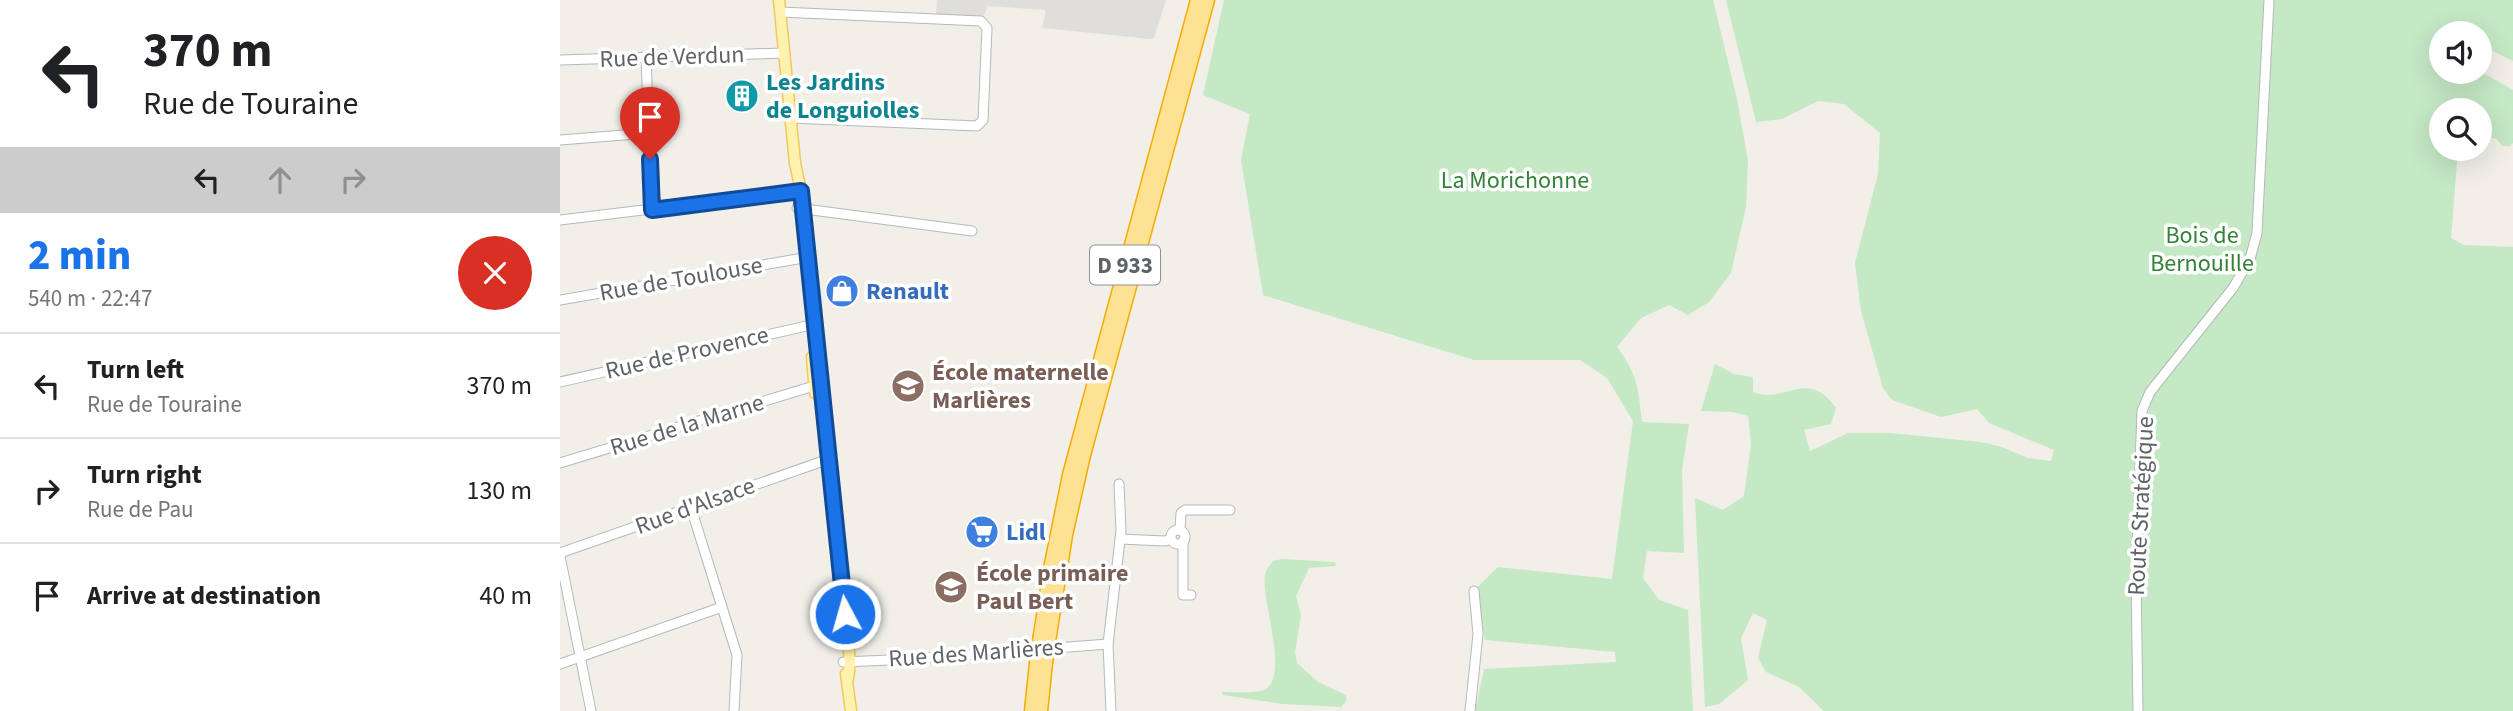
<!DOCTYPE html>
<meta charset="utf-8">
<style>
:root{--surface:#fff;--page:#f2f2f2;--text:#202124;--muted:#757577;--line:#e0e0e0;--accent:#1a73e8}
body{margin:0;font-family:"Source Sans 3",sans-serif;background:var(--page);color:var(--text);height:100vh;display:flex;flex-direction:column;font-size:26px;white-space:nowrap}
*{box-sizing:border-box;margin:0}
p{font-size:23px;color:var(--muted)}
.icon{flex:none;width:38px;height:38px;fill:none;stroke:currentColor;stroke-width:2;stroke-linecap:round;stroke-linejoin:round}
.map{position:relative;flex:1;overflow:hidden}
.drawer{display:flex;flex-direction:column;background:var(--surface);width:560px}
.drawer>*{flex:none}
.banner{background:#fff;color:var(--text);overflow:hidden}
.controls{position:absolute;left:1869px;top:21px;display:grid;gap:14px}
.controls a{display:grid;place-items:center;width:63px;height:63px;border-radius:50%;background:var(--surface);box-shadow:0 7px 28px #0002;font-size:35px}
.pin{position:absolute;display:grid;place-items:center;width:60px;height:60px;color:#fff;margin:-72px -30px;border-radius:50% 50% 50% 0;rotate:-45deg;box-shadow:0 0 7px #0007}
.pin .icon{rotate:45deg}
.me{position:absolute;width:77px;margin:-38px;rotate:354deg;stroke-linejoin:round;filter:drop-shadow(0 0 5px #0008)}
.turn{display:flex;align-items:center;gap:24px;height:147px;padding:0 28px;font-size:32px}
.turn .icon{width:91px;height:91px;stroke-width:2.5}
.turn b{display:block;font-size:49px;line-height:60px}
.lanes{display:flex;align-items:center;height:66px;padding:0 28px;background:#0003;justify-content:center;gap:35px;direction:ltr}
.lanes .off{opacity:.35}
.round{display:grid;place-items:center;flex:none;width:74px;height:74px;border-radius:37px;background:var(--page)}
.summary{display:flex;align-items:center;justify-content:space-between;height:119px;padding:0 28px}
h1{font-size:42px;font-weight:800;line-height:52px;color:var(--accent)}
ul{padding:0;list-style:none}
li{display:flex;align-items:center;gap:21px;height:105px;padding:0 28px;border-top:2px solid var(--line)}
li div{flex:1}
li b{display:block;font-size:26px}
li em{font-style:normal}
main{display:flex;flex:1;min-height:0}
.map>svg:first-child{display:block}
.industrial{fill:#e0deda}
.green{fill:#c5e8c5}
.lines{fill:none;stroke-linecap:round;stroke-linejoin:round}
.minor-casing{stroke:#b5b8bc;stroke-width:11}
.major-casing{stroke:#f2c960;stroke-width:13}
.highway-casing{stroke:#f9ab00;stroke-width:15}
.minor{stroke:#fff;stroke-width:9}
.major{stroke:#fff2af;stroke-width:10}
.highway{stroke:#fde293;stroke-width:12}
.highway-bridge-casing{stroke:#f9ab00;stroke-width:15;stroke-linecap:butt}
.highway-bridge{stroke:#fde293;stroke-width:12}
.route-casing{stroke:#114b97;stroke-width:18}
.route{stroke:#1a73e8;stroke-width:12}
.labels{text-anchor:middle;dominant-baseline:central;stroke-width:7;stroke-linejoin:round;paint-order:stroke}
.shield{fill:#fff;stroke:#8f9295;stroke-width:2}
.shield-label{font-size:23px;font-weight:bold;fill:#5f6368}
.street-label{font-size:24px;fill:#5f6368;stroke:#fff}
.culture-label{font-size:24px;font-weight:bold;fill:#0d838f;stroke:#fff;text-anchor:start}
.park-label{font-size:24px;fill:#348238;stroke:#fff}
.shop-label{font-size:24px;font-weight:bold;fill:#366cbe;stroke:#fff;text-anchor:start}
.education-label{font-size:24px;font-weight:bold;fill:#785e54;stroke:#fff;text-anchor:start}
</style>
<main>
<section class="drawer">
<div class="banner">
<div class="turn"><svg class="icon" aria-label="left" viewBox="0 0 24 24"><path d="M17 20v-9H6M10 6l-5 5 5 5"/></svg><div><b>370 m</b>Rue de Touraine</div></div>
<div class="lanes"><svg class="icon" aria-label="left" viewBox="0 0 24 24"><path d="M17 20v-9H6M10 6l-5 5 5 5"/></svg><svg class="icon off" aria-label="ahead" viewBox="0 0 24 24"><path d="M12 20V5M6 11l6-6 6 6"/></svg><svg class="icon off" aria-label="right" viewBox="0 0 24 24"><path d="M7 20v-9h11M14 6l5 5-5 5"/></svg></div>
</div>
<div class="summary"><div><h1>2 min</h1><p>540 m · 22:47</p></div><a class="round" style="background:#d93025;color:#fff"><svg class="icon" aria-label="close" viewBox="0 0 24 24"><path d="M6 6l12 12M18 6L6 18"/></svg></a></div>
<ul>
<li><svg class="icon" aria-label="left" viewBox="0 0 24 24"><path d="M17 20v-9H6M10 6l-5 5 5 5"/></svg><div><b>Turn left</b><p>Rue de Touraine</p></div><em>370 m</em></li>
<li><svg class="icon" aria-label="right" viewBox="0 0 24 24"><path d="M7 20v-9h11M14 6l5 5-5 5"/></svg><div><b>Turn right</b><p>Rue de Pau</p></div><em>130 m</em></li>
<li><svg class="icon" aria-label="arrive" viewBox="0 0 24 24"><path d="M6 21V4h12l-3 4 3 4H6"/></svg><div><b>Arrive at destination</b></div><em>40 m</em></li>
</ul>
</section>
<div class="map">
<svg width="1953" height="711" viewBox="0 0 1953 711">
<rect width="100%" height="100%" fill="#f1efe8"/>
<path class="industrial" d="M 377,0 L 606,0 L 594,38 L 590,39 L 482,28 L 486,10 L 428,6 L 423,17 L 376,14 Z"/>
<g class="green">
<path d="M 664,0 L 1153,0 L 1177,99 L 1188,161 L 1186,207 L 1171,273 L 1149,302 L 1128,315 L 1109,305 L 1081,318 L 1057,347 C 1078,375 1078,388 1082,422 L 1129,424 L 1122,471 L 1124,553 L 1087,551 L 1083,578 L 1099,600 L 1128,610 L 1133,711 L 915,711 L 924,669 L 1056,662 L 1055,652 L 925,640 L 916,589 L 938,567 L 1052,579 L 1073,421 L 1047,378 L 1020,360 L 914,360 L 703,295 L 681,160 L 690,114 L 643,95 Z"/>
<path d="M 1166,0 L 1953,0 L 1953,61 L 1929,49 L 1920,67 L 1920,33 L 1881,33 L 1881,72 L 1920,71 L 1953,90 L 1953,143 L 1950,146 L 1942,146 L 1937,139 L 1920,135 L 1920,110 L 1881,110 L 1881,149 L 1898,149 L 1891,238 L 1904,245 L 1953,247 L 1953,711 L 1264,711 L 1239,687 L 1206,672 L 1198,658 L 1207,620 L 1193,613 L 1181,638 L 1188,680 L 1159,704 L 1145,707 L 1135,498 L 1163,510 L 1184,496 L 1191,444 L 1188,416 L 1172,412 L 1141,411 L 1155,364 L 1174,374 L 1193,377 L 1193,392 C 1226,405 1247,367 1276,408 L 1271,424 L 1244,430 L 1250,451 L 1288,433 L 1330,433 L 1421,442 L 1442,447 L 1468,458 L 1491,461 L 1494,450 L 1429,423 L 1417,409 L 1381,417 L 1332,400 L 1323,388 L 1301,311 L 1295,263 L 1318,174 L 1320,133 L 1284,104 L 1258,101 L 1222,119 L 1196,122 Z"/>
<path d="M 722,559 L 775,562 L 776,566 L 749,568 L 736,596 L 741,615 L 735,652 L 737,663 L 758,682 L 786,695 L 787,700 L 781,707 L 723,704 L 663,695 L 662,692 C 672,692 699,694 706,689 C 729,673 701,601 705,575 C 706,570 710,565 713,561 Z"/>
</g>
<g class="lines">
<defs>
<g id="minor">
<path d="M 220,12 L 421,21 L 427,28 L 423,120 L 417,126 L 231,118"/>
<path d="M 86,57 L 92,210"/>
<path d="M 0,60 L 224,53"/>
<path d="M 0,140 L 89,133"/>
<path d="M 237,208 L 412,231"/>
<path d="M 0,220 L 241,191"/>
<path d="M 0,300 L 243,258"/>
<path d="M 0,382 L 255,324"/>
<path d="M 0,463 L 254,386"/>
<path d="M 131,508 L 177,655 L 174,711"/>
<path d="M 620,530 L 621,513 L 625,510 L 670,510"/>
<circle cx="618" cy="537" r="7"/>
<path d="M 560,539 L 605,541 L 611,539"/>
<path d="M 623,541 L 623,595 L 631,595"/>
<path d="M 0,553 L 269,459"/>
<path d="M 0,556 L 31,711"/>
<path d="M 283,662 L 352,659 L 548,644"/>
<path d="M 0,664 L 162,607"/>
<path d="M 551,711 L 548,644 L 561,531 L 559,484"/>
<path d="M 910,711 L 918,634 L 914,591"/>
<path d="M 1578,711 L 1576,578 L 1582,411 L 1590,392 L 1673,288 L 1690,259 L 1697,233 L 1709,0"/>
</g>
<g id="major">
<path d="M 219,0 L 235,163 L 241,191 L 249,259 L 290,662 L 288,679"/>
<path d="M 252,357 L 255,393"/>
<path d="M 286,674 L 291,711"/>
</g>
<g id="highway">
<path d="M 480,635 L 490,569 L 509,475 L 637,0"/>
<path d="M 490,635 L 506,535 L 524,455 L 648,0"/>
<path d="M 471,711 L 476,663"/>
<path d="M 481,711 L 486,663"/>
</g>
</defs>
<use href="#minor" class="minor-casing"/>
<use href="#major" class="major-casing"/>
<use href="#highway" class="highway-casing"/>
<use href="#minor" class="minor"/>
<use href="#major" class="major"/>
<use href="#highway" class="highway"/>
<defs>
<g id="highway-bridge">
<path d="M 476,663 L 480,635"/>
<path d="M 486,663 L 490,635"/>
</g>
</defs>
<use href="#highway-bridge" class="highway-bridge-casing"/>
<use href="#highway-bridge" class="highway-bridge"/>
</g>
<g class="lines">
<defs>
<path id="route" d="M 90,159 L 92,210 L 241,191 L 285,614"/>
</defs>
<use href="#route" class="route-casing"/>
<use href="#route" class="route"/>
</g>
<defs>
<symbol id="building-disc" viewBox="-11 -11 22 22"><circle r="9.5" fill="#0f9aa8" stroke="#fff"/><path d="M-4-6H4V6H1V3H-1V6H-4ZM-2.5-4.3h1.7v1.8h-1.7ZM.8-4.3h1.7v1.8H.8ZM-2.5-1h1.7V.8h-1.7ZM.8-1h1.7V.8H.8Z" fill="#fff"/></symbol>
<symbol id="shop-disc" viewBox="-11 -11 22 22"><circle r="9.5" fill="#3f7fe0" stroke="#fff"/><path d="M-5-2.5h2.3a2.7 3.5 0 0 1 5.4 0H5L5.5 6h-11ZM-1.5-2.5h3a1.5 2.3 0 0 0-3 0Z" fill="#fff"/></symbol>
<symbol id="school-disc" viewBox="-11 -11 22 22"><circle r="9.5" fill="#8d6e63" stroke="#fff"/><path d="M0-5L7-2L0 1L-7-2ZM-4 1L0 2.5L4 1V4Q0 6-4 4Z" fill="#fff"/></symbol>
<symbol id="supermarket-disc" viewBox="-11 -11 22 22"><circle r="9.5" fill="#3f7fe0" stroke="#fff"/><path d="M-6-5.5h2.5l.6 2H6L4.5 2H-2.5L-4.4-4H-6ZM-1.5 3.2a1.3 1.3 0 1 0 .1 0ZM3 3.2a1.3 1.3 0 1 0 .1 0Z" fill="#fff"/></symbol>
</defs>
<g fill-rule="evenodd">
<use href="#building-disc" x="163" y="77" width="38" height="38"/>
<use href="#shop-disc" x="263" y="272" width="38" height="38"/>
<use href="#school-disc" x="329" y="367" width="38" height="38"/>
<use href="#supermarket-disc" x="403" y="513" width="38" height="38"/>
<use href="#school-disc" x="372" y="568" width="38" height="38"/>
</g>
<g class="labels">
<rect class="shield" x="530" y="245.5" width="70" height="39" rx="5"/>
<g class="shield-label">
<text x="565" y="265">D 933</text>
</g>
<g class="street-label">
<text transform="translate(112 57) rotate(-2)">Rue de Verdun</text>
<text transform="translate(121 279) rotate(-10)">Rue de Toulouse</text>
<text transform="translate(127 353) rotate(-13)">Rue de Provence</text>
<text transform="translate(127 425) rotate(-17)">Rue de la Marne</text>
<text transform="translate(135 506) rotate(-20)">Rue d'Alsace</text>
<text transform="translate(1581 506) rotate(-87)">Route Stratégique</text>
<text transform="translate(416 653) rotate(-4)">Rue des Marlières</text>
</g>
<g class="culture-label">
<text x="206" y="82">Les Jardins<tspan x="206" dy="28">de Longuiolles</tspan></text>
</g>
<g class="park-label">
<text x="955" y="180">La Morichonne</text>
<text x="1642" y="235">Bois de<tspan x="1642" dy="28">Bernouille</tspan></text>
</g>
<g class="shop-label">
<text x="306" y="291">Renault</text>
<text x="446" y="532">Lidl</text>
</g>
<g class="education-label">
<text x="372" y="372">École maternelle<tspan x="372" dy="28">Marlières</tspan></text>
<text x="416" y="573">École primaire<tspan x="416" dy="28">Paul Bert</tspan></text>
</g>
</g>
</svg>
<div class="controls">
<a><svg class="icon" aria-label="sound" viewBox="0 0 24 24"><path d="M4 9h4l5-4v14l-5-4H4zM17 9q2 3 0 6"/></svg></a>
<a><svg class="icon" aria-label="search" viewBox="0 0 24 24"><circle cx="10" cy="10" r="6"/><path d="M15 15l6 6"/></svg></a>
</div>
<div class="pin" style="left:90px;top:159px;background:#d93025"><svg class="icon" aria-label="arrive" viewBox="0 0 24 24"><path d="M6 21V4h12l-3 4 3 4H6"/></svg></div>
<svg class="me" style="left:285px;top:614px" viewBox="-20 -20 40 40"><circle r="17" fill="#1a73e8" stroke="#fff" stroke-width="3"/><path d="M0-11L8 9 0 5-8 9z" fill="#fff"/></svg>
</div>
</main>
